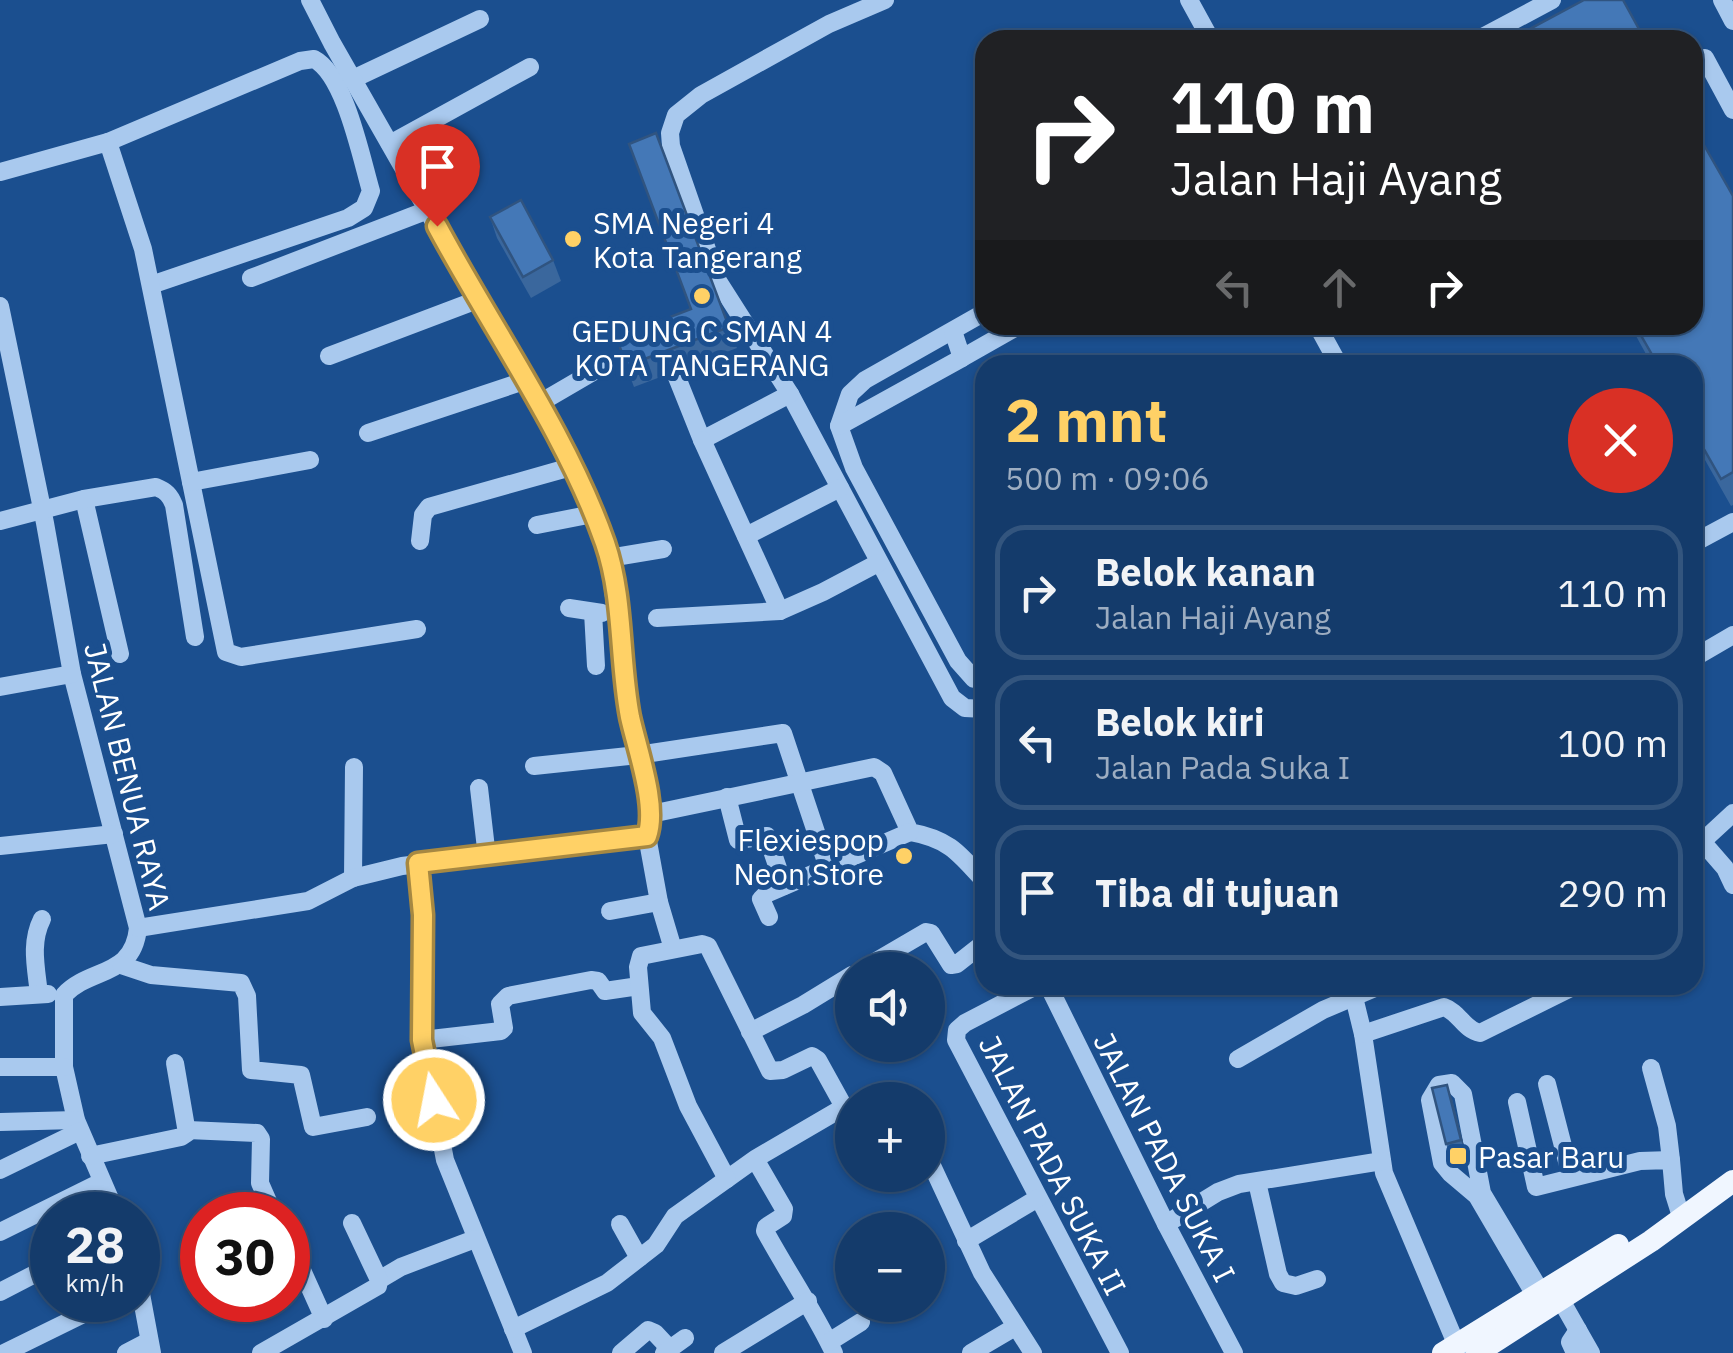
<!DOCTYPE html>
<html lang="id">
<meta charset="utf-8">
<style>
:root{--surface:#143b6b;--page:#1d4271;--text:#f1f3f6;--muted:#9dadc1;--line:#33557e;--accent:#ffd166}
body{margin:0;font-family:"IBM Plex Sans",sans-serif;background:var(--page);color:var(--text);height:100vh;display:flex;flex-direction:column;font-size:38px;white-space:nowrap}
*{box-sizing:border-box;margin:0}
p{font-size:32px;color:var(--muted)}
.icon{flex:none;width:55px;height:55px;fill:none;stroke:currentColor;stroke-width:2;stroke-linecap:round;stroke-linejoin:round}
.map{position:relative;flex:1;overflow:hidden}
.sheet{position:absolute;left:975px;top:355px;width:728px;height:640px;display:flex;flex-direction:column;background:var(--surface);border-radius:30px;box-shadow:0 2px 8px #0004,0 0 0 2px var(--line)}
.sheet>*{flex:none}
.hud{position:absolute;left:975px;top:30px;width:728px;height:305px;border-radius:30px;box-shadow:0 2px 8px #0004,0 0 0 2px var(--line);background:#202124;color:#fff;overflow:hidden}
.fabs{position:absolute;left:835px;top:952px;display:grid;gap:20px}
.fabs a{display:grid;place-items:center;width:110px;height:110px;border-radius:50%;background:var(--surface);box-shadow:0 2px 8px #0004,0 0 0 2px var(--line);font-size:50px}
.speed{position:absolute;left:30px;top:1192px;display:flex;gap:20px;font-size:50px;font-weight:700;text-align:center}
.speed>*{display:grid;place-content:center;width:130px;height:130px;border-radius:50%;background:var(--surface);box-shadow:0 2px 8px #0004,0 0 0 2px var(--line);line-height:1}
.speed small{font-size:25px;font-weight:400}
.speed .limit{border:15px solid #d22;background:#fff;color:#111}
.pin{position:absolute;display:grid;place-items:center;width:85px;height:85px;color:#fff;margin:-102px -42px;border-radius:50% 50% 50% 0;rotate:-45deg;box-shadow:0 0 10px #0007}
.pin .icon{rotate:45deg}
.me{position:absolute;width:110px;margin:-55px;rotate:349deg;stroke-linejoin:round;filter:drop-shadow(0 0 8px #0008)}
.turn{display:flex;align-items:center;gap:35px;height:210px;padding:0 30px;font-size:45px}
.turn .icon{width:130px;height:130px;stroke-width:2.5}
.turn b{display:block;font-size:70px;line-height:85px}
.lanes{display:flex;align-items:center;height:95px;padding:0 30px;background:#0003;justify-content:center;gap:50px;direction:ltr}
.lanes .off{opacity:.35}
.round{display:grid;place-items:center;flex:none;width:105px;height:105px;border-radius:52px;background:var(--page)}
.headline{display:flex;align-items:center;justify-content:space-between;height:170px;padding:0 30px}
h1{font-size:60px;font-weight:700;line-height:75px;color:var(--accent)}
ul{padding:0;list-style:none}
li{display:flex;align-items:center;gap:30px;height:135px;margin:0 20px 15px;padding:0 10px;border:5px solid var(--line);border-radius:30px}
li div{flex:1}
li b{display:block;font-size:38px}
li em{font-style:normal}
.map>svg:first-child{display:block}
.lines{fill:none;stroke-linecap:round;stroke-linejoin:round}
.minor{stroke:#a9c9ee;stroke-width:18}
.major{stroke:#f0f6ff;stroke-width:22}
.wall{fill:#3a679d}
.shaded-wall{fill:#305480}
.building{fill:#4478b7;stroke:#305480;stroke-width:2.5}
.route-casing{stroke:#a68842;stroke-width:25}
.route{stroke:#ffd166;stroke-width:18}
.poi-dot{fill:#ffd166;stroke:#1b4f8f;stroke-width:4}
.labels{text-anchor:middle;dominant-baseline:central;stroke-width:10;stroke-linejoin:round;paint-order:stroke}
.poi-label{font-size:30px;fill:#fff;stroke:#1b4f8f;text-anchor:start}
.street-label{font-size:30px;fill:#fff;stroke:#1b4f8f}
</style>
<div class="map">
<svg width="1733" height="1353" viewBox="0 0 1733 1353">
<rect width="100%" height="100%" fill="#1b4f8f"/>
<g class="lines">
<g class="minor">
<path d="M 885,0 L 829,24 L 701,95 L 676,115 L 670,133 L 671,146 L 718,281 L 790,394 L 952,698 L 965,708 L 985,709"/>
<path d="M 1189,0 L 1211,40"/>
<path d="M 1722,0 L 1733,21"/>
<path d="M 1477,40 L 1552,0"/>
<path d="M 1705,58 L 1733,110"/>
<path d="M 353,79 L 480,19"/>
<path d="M 108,142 L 300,61 L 314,59 C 345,75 361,157 371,191 L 364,208 L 348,218 L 151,285"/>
<path d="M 390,144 L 530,67"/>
<path d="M 0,172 L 108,142 L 143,249 L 226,652 L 241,657 L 417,629"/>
<path d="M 251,278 L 428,210"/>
<path d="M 0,306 L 45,523 L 72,674 L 138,928 C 133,978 90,967 64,995 L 64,1067 L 76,1120 L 117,1215"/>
<path d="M 985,312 L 865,380 L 850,394 L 839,426 L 854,468 L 958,661 L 974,679 L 985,679"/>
<path d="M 1317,325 L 1339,365"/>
<path d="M 329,356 L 477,300"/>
<path d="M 962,358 L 1020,325"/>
<path d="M 676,375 L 702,440 L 790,394"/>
<path d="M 538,404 L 598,369"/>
<path d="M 839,426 L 962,358 L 953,331"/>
<path d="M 368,433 L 524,381"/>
<path d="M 702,440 L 780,611"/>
<path d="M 191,482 L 310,460"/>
<path d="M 84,499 L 120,654"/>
<path d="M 0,521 L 84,499 L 156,487 C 166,491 170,495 174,505 L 195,637"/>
<path d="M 537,525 L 593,514"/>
<path d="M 746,536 L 840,488"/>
<path d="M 420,541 L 423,515 L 429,507 L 571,467"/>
<path d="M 1692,544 L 1733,522"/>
<path d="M 609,558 L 663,549"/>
<path d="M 569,608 L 602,613"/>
<path d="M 593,612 L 596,666"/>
<path d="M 657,618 L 780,611 L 823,592 L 878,563"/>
<path d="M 1692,659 L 1733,635"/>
<path d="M 0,687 L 72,674"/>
<path d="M 534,766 L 638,755 L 783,733 L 828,868"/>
<path d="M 479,788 L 487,857"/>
<path d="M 727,797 L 738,840 L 767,836 L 784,886"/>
<path d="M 1733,813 L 1706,838 L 1705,845 L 1725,868 L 1733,885"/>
<path d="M 651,814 L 874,767 L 883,773 L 910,832 C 949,839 959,853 985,882"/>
<path d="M 647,836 L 659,902 L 673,949"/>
<path d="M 0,846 L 114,834"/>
<path d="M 418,863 L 423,915 L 422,1040 L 445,1160 L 523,1353"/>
<path d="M 353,878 L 354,767"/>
<path d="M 610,911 L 659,902"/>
<path d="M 769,917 L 761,899 L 766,894 L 910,832"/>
<path d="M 138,928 L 308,901 L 353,878 L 402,866 L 647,836 L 651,814 L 627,699 L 609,558 L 596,519 L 538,404 L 332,43 L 310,0"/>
<path d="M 121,965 L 151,975 L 241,983 L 247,996 L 251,1070 L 301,1075 L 313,1127 L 367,1117"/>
<path d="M 861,970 L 926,932 L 931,933 L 951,965 L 957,964 L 985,942"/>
<path d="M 1038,985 L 965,1023 L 957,1030 L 956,1040 L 1120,1353"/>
<path d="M 1048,985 L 1166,1224 L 1234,1353"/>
<path d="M 1351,985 L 1363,1034 L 1384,1173 L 1460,1353"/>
<path d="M 39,994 C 36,967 30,943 42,919"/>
<path d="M 0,997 L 48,994"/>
<path d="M 750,1032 L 803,1005 L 852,975"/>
<path d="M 1363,1034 L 1444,1007 C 1459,1012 1464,1030 1480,1033 L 1577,985"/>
<path d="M 422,1040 L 501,1031 L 504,1028 L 500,1004 L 508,996 L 591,980 L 598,981 L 605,991 L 639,986"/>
<path d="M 1238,1059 L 1323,1010 L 1382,985"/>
<path d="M 0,1067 L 64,1067"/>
<path d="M 1651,1068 L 1667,1126 L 1671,1160"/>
<path d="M 1547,1084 L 1571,1177"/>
<path d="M 1517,1102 L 1536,1187 L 1640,1161 L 1671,1160 L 1674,1194 L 1679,1210"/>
<path d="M 0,1122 L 76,1120"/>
<path d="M 188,1130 L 257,1133 L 261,1139 L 260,1183 L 274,1215"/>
<path d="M 90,1156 L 181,1137 L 187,1133 L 175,1063"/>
<path d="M 928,1157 L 982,1273 L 1033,1353"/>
<path d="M 755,1159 L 844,1107 L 818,1060 L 812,1056 L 783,1070 L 770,1071 L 708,946 L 702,944 L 641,956 L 638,967 L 642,1013 L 662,1038 L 688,1106 L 727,1179 L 755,1159 L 784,1209 L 783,1216 L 766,1227 L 765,1231 C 788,1273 814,1311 834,1353"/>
<path d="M 0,1170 L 80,1131"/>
<path d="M 1257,1182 L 1278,1274 L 1283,1283 L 1296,1286 L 1317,1279"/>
<path d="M 620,1224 L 639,1258"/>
<path d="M 1166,1224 L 1218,1192 L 1239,1184 L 1382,1161"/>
<path d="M 0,1232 L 101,1182"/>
<path d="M 288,1239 L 324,1319"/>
<path d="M 966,1241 L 1038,1198"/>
<path d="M 138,1278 L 152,1353"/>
<path d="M 379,1280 L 401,1267 L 475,1239"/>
<path d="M 1554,1288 L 1591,1353"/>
<path d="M 0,1292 L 52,1265"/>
<path d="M 1535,1295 L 1477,1196 L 1451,1174 L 1442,1163 L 1430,1100 L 1439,1085 L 1452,1083 L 1463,1094 L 1482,1193 L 1541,1292"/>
<path d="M 513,1329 L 607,1283 L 656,1245 L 675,1216 L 727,1179"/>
<path d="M 829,1342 L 861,1322"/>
<path d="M 4,1353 L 112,1300"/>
<path d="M 126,1353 L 149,1341"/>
<path d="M 261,1353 L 378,1286 L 379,1280 L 352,1223"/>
<path d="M 621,1353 L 648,1330 L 655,1333 L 670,1349"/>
<path d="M 664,1353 L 685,1338"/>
<path d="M 723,1353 L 808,1301"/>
<path d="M 971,1353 L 1015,1327"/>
<path d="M 1575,1353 L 1570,1342 L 1578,1330"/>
</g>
<g class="major">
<path d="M 1443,1353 L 1618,1245"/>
<path d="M 1477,1353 L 1651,1241 L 1733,1181"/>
</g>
</g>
<g class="wall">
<path d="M 656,133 L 737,348 L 634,387 L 626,366 L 636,334 L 690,309 Z"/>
<path d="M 1733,196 L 1733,505 L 1731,506 L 1692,437 L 1692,365 L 1652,365 L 1630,325 L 1692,325 Z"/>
<path d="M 490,217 L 553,260 L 561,281 L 531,298 L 497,238 Z"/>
<path d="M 1452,1099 L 1466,1154 L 1451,1158 L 1446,1144 Z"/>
</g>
<path class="shaded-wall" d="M 1447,1085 L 1452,1099 L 1466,1154 L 1461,1140 Z"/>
<g class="building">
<path d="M 1584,0 L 1623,0 L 1645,40 L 1509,40 Z"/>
<path d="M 1692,124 L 1733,196 L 1733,472 L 1721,479 L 1692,428 L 1692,365 L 1658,365 L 1635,325 L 1692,325 Z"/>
<path d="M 656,133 L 729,327 L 626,366 L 618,341 L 636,334 L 636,330 L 691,309 L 629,144 Z"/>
<path d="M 521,200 L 553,260 L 523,277 L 490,217 Z"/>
<path d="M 1447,1085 L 1461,1140 L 1446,1144 L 1432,1088 Z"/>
</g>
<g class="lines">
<defs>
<path id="route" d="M 434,1100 L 422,1040 L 423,915 L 418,863 L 647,836 C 658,807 637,749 630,717 C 619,660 624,598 605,543 C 567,434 492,329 437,226"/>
</defs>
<use href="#route" class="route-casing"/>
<use href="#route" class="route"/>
</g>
<g class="poi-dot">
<circle cx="573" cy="239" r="10"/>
<circle cx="702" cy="296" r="10"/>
<circle cx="904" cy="856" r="10"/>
<rect x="1448" y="1146" width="20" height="20" rx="5"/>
</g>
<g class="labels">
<g class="poi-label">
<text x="593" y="222">SMA Negeri 4<tspan x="593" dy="34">Kota Tangerang</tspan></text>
<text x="702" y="330" text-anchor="middle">GEDUNG C SMAN 4<tspan x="702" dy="34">KOTA TANGERANG</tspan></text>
<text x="884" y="839" text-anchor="end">Flexiespop<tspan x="884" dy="34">Neon Store</tspan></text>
<text x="1478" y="1156">Pasar Baru</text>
</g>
<g class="street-label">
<text transform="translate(128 776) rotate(76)">JALAN BENUA RAYA</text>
<text transform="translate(1165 1157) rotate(63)">JALAN PADA SUKA I</text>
<text transform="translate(1053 1165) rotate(63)">JALAN PADA SUKA II</text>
</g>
</g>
</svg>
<div class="fabs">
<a><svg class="icon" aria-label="sound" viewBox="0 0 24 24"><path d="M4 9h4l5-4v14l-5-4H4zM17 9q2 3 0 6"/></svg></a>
<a>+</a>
<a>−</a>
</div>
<div class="speed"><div>28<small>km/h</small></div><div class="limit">30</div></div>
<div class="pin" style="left:437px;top:226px;background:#d93025"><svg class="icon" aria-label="arrive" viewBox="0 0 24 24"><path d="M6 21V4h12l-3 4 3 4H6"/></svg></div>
<svg class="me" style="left:434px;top:1100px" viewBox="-20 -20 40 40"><circle r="17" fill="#ffd166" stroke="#fff" stroke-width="3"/><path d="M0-11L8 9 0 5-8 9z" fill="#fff"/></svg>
<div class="hud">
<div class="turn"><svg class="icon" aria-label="right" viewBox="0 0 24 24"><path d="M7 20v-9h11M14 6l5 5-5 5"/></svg><div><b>110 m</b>Jalan Haji Ayang</div></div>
<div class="lanes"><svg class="icon off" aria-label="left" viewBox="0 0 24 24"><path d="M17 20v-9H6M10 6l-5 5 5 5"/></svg><svg class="icon off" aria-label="ahead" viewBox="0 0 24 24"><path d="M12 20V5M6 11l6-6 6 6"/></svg><svg class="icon" aria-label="right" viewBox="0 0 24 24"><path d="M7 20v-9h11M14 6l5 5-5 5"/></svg></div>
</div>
<section class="sheet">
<div class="headline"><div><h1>2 mnt</h1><p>500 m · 09:06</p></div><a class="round" style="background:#d93025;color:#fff"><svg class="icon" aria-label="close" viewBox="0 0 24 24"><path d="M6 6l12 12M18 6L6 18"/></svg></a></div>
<ul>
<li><svg class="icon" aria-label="right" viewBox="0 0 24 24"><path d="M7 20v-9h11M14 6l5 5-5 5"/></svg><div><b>Belok kanan</b><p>Jalan Haji Ayang</p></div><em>110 m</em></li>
<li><svg class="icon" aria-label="left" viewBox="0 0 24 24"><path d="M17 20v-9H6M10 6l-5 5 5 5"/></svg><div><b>Belok kiri</b><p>Jalan Pada Suka I</p></div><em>100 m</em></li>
<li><svg class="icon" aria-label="arrive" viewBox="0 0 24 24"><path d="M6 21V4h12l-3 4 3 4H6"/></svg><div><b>Tiba di tujuan</b></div><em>290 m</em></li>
</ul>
</section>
</div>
